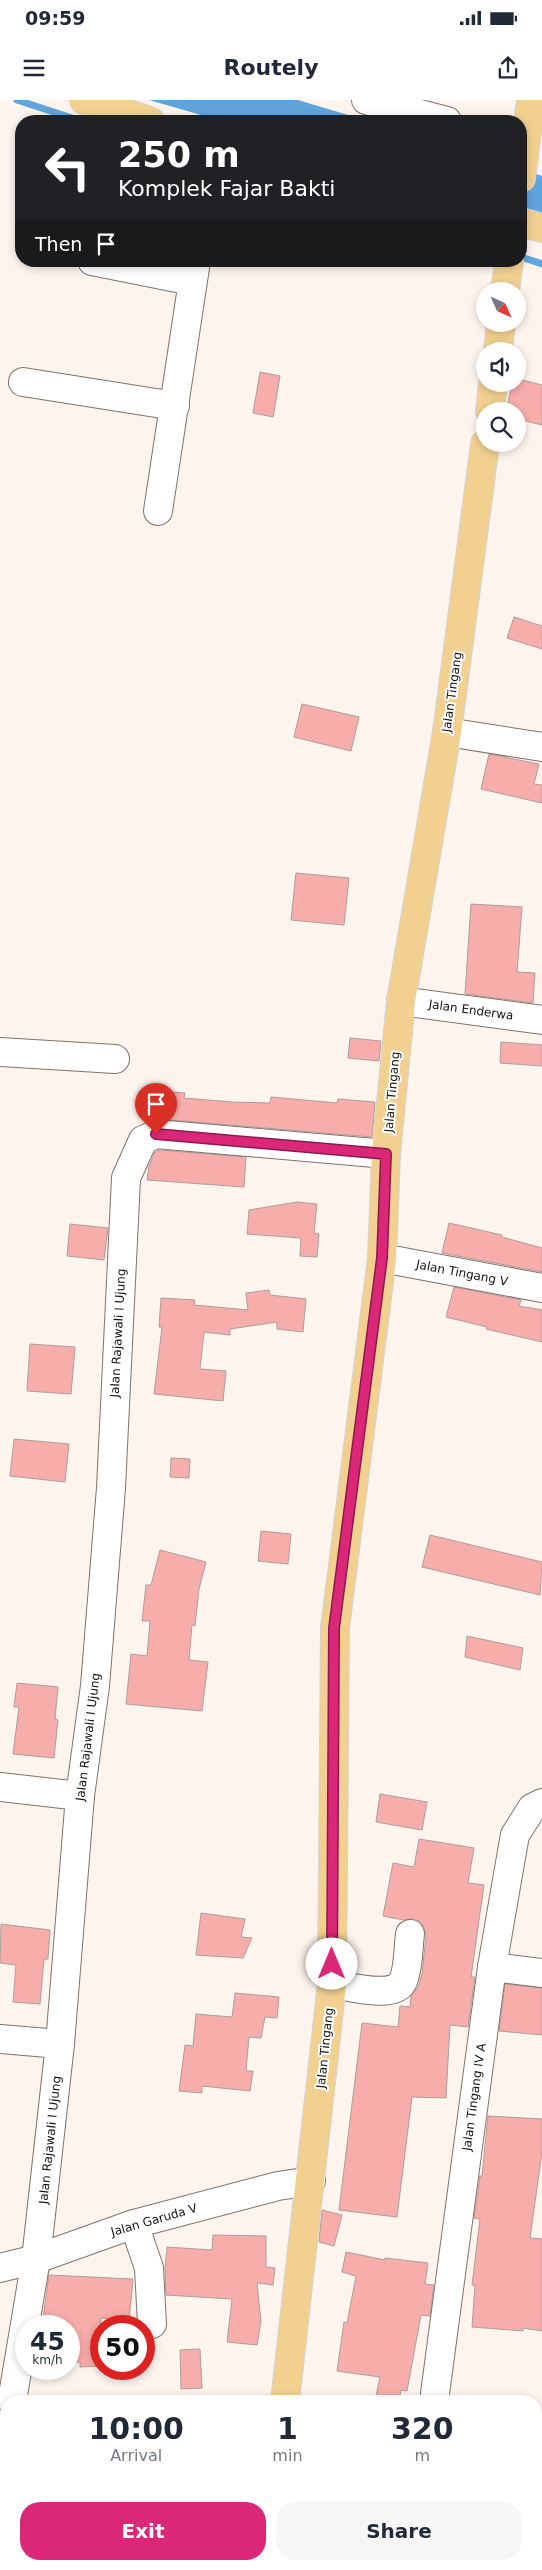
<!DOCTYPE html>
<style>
:root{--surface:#fff;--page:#f6f6f7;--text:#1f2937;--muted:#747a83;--accent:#db2777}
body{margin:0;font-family:"DejaVu Sans",sans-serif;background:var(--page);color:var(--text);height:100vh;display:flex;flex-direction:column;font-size:19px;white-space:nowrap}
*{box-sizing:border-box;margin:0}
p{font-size:16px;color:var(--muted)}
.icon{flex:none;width:28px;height:28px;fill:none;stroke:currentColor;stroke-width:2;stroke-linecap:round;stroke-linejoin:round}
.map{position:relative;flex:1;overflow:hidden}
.drawer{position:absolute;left:0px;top:2295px;width:542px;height:175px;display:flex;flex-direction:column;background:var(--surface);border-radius:20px 20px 0 0;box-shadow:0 2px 8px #0003}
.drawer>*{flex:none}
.hud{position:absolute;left:15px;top:15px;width:512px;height:152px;border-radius:20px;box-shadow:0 2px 8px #0003;background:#202124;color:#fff;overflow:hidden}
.needle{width:32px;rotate:135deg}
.controls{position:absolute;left:476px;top:182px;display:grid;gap:10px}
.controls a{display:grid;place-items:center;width:50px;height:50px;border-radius:50%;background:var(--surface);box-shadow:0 2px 8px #0003;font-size:25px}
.speed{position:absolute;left:15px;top:2215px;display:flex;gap:10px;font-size:25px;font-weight:700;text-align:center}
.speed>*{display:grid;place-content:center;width:65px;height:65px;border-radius:50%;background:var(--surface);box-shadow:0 2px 8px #0003;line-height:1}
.speed small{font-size:12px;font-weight:400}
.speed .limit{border:8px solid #d22;background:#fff;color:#111}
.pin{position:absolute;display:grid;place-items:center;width:42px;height:42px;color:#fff;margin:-51px -21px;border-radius:50% 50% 50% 0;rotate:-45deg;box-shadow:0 0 5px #0007}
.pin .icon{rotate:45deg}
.me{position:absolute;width:55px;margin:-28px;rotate:0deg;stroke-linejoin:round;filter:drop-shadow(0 0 4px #0008)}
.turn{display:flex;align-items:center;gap:18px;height:105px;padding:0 20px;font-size:22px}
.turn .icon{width:65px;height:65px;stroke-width:2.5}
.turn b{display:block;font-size:35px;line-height:42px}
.then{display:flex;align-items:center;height:48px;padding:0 20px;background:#0003;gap:10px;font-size:19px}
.eta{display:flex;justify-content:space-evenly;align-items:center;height:85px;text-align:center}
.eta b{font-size:30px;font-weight:700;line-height:35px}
.action{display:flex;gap:10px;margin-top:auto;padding:10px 20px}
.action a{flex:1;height:58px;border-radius:20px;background:var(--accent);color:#fff;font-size:20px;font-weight:700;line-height:58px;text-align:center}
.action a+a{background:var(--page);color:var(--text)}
.status{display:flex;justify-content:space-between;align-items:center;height:35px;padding:0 25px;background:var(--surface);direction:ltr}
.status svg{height:14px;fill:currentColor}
header{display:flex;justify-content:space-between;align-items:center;height:65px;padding:0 20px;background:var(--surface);font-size:22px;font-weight:700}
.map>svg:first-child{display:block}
.water{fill:#60a4dd}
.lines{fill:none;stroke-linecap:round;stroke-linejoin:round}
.stream{stroke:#60a4dd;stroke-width:7}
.building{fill:#f7ada9;stroke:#af9d9b}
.minor-casing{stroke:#81736a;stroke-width:30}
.major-casing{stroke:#d5d4d4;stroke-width:30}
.minor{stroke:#fff;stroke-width:28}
.major{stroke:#f2d090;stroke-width:28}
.route-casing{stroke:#8e194d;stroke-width:12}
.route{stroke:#db2777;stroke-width:9}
.labels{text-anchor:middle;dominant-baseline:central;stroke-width:4;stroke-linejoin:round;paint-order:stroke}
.street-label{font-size:12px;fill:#16110e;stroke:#fff}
</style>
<div class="status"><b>09:59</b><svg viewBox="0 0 49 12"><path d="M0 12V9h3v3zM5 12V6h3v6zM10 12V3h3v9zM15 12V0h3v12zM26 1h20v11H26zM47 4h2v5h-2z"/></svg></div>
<header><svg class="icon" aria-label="menu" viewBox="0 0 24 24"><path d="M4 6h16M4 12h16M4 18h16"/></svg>Routely<svg class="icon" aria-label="share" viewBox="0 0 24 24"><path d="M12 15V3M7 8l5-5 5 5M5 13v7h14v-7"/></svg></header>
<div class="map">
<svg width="542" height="2470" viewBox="0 0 542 2470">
<rect width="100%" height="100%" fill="#fdf4ee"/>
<g class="water">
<path d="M 149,0 L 298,0 L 368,21 L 222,21 Z"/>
<path d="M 521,68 L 542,76 L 542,115 L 521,108 Z"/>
</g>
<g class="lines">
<g class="stream">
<path d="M 17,0 L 81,21"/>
<path d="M 521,157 L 542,164"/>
</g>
</g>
<g class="building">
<path d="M 260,272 L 280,276 L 273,317 L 253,313 Z"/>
<path d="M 518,279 L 542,285 L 542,325 L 518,319 L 518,311 L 506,311 L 512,284 L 518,284 Z"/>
<path d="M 514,517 L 542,526 L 542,549 L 507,538 Z"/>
<path d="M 302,604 L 359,617 L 351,651 L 294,637 Z"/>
<path d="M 489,654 L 539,664 L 534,684 L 542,685 L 542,703 L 481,689 Z"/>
<path d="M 296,773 L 349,778 L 344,825 L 291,820 Z"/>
<path d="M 471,804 L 522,807 L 517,872 L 535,873 L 533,903 L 465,894 Z"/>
<path d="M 350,938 L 381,941 L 379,961 L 348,958 Z"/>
<path d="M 501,942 L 542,945 L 542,966 L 500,963 Z"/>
<path d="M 160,991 L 185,993 L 184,998 L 232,1002 L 270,1003 L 271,997 L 337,1003 L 338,999 L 375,1002 L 372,1037 L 158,1019 Z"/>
<path d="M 159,1050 L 246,1057 L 244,1087 L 147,1080 L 149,1066 L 155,1052 Z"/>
<path d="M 297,1102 L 317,1104 L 314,1133 L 319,1134 L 317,1157 L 300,1156 L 301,1138 L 247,1134 L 249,1110 Z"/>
<path d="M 449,1123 L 502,1135 L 502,1137 L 542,1148 L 542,1172 L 442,1153 Z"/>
<path d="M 70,1124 L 108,1128 L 104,1160 L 67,1156 Z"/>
<path d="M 454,1187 L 521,1200 L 519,1206 L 542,1210 L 542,1242 L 486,1229 L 487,1227 L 446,1217 Z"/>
<path d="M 269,1190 L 270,1195 L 306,1199 L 303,1232 L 277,1229 L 277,1222 L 230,1229 L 230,1235 L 204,1232 L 200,1269 L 226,1271 L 223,1301 L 154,1294 L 162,1227 L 159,1227 L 161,1198 L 195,1200 L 194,1205 L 248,1210 L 246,1193 Z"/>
<path d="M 30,1244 L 75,1247 L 71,1294 L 27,1291 Z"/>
<path d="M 14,1339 L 69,1344 L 65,1382 L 10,1376 Z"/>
<path d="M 171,1358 L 190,1359 L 189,1378 L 170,1377 Z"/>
<path d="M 261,1431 L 291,1434 L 288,1464 L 258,1461 Z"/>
<path d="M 430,1435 L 542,1462 L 540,1495 L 422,1467 Z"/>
<path d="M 160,1450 L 206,1462 L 199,1489 L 195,1526 L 192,1525 L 189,1560 L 208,1562 L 202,1611 L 126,1604 L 131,1554 L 147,1556 L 150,1521 L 142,1521 L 146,1485 L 151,1485 Z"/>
<path d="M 467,1536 L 523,1548 L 520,1570 L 465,1557 Z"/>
<path d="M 17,1583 L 58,1587 L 55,1619 L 58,1620 L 54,1658 L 13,1654 L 19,1607 L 14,1607 Z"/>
<path d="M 380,1694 L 427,1702 L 422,1730 L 376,1722 Z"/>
<path d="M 419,1739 L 474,1748 L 468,1783 L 484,1785 L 471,1877 L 475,1877 L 468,1927 L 450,1925 L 446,1998 L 412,1997 L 397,2117 L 339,2110 L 362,1923 L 398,1927 L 400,1906 L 410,1907 L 411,1896 L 418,1887 L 422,1874 L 426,1836 L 424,1827 L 419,1821 L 412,1819 L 404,1820 L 383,1816 L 393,1763 L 414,1767 Z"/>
<path d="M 201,1813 L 245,1819 L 241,1837 L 252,1838 L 243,1858 L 196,1855 Z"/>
<path d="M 1,1824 L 50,1830 L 48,1859 L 44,1859 L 40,1904 L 13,1902 L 16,1865 L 0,1863 Z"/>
<path d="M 505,1884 L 542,1888 L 542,1935 L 499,1931 Z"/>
<path d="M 235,1893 L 279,1897 L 277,1918 L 265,1917 L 261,1938 L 249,1937 L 246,1971 L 253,1971 L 250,1991 L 202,1986 L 202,1993 L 179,1991 L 185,1945 L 193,1946 L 196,1914 L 232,1917 Z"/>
<path d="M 488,2016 L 542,2019 L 542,2052 L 530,2138 L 542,2139 L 542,2231 L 523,2228 L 523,2231 L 472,2227 L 475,2185 L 472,2185 L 480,2119 L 474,2118 L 480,2076 L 482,2076 Z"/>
<path d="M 322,2110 L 342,2115 L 334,2146 L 319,2142 Z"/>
<path d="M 213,2135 L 266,2136 L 266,2167 L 275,2168 L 273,2185 L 257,2183 L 261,2221 L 257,2245 L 227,2242 L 232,2199 L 166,2195 L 165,2168 L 167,2147 L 212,2150 Z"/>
<path d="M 346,2152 L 385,2160 L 385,2158 L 428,2163 L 425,2184 L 434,2185 L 430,2216 L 421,2215 L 407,2291 L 401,2290 L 399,2301 L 375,2301 L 380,2277 L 337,2271 L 344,2222 L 347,2223 L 356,2176 L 342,2172 Z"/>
<path d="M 49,2175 L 133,2179 L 129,2221 L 101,2218 L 101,2266 L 80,2267 L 80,2262 L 69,2262 L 69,2226 L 42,2225 Z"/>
<path d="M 200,2249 L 202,2288 L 181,2289 L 180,2250 Z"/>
</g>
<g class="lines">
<defs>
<g id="minor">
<path d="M 366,0 L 447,21"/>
<path d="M 92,161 L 192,181"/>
<path d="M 23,282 L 175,306"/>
<path d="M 158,411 L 196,161"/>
<path d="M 447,632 L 542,647"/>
<path d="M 401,901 L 542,920"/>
<path d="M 0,952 L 115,959"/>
<path d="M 382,1158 L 542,1188"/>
<path d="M 0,1687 L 80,1696"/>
<path d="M 492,1867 L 542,1873"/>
<path d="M 332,1884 C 348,1886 395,1900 403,1881 C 409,1867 408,1849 410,1834"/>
<path d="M 0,1939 L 60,1944"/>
<path d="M 134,2124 L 149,2168 L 152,2224"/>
<path d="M 0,2168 L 36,2159 L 134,2124 L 278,2086 L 311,2081"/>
<path d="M 12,2301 L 36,2159 L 60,1944 L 80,1696 L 95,1586 L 111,1388 L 126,1078 L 143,1040 L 156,1034 L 386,1054"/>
<path d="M 434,2301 L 492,1867 L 510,1763 L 515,1735 L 532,1708 L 542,1703"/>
<path d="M 0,2368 L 6,2332"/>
<path d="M 411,2470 L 412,2464"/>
</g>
<g id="major">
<path d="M 84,0 L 150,21"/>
<path d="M 521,78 L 531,0"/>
<path d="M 521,122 L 542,128"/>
<path d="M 505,191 L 509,161"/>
<path d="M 498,251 L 501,224"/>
<path d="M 490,311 L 493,284"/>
<path d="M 285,2301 L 332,1884 L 335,1528 L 382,1158 L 386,1054 L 401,901 L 447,632 L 485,344"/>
<path d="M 266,2470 L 267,2464"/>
</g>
</defs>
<use href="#minor" class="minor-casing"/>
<use href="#major" class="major-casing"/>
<use href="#minor" class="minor"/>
<use href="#major" class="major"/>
</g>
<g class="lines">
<defs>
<path id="route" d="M 156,1034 L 386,1054 L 382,1158 L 334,1528 L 332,1864"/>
</defs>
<use href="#route" class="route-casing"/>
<use href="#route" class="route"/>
</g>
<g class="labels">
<g class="street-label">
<text transform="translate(452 592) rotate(-82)">Jalan Tingang</text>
<text transform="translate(471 910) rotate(8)">Jalan Enderwa</text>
<text transform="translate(392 992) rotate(-85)">Jalan Tingang</text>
<text transform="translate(462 1173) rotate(11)">Jalan Tingang V</text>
<text transform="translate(118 1233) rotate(-87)">Jalan Rajawali I Ujung</text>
<text transform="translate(88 1637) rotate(-83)">Jalan Rajawali I Ujung</text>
<text transform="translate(325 1948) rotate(-84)">Jalan Tingang</text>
<text transform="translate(474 1997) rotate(-82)">Jalan Tingang IV A</text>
<text transform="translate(50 2040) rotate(-84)">Jalan Rajawali I Ujung</text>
<text transform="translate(154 2120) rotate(-16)">Jalan Garuda V</text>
</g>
</g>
</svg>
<div class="controls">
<a><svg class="needle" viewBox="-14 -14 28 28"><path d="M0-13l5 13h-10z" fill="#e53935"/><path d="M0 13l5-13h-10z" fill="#747a83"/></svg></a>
<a><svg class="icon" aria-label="sound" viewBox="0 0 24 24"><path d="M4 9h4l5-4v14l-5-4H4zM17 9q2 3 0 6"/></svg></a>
<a><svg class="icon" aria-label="search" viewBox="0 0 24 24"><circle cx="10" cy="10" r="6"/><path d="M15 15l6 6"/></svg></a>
</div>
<div class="speed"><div>45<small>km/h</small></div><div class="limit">50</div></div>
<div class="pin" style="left:156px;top:1034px;background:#d93025"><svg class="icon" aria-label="arrive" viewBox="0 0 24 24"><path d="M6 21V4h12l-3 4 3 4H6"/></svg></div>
<svg class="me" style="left:332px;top:1864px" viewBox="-20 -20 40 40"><circle r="19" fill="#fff"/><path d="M0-13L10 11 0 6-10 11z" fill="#db2777"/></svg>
<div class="hud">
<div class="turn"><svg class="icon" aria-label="left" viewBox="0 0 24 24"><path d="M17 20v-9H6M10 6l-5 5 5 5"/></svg><div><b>250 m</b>Komplek Fajar Bakti</div></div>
<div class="then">Then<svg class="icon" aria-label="arrive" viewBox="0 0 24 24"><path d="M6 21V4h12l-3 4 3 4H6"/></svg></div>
</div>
<section class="drawer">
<div class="eta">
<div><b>10:00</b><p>Arrival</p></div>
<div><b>1</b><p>min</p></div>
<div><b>320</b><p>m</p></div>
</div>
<div class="action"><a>Exit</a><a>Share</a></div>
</section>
</div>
